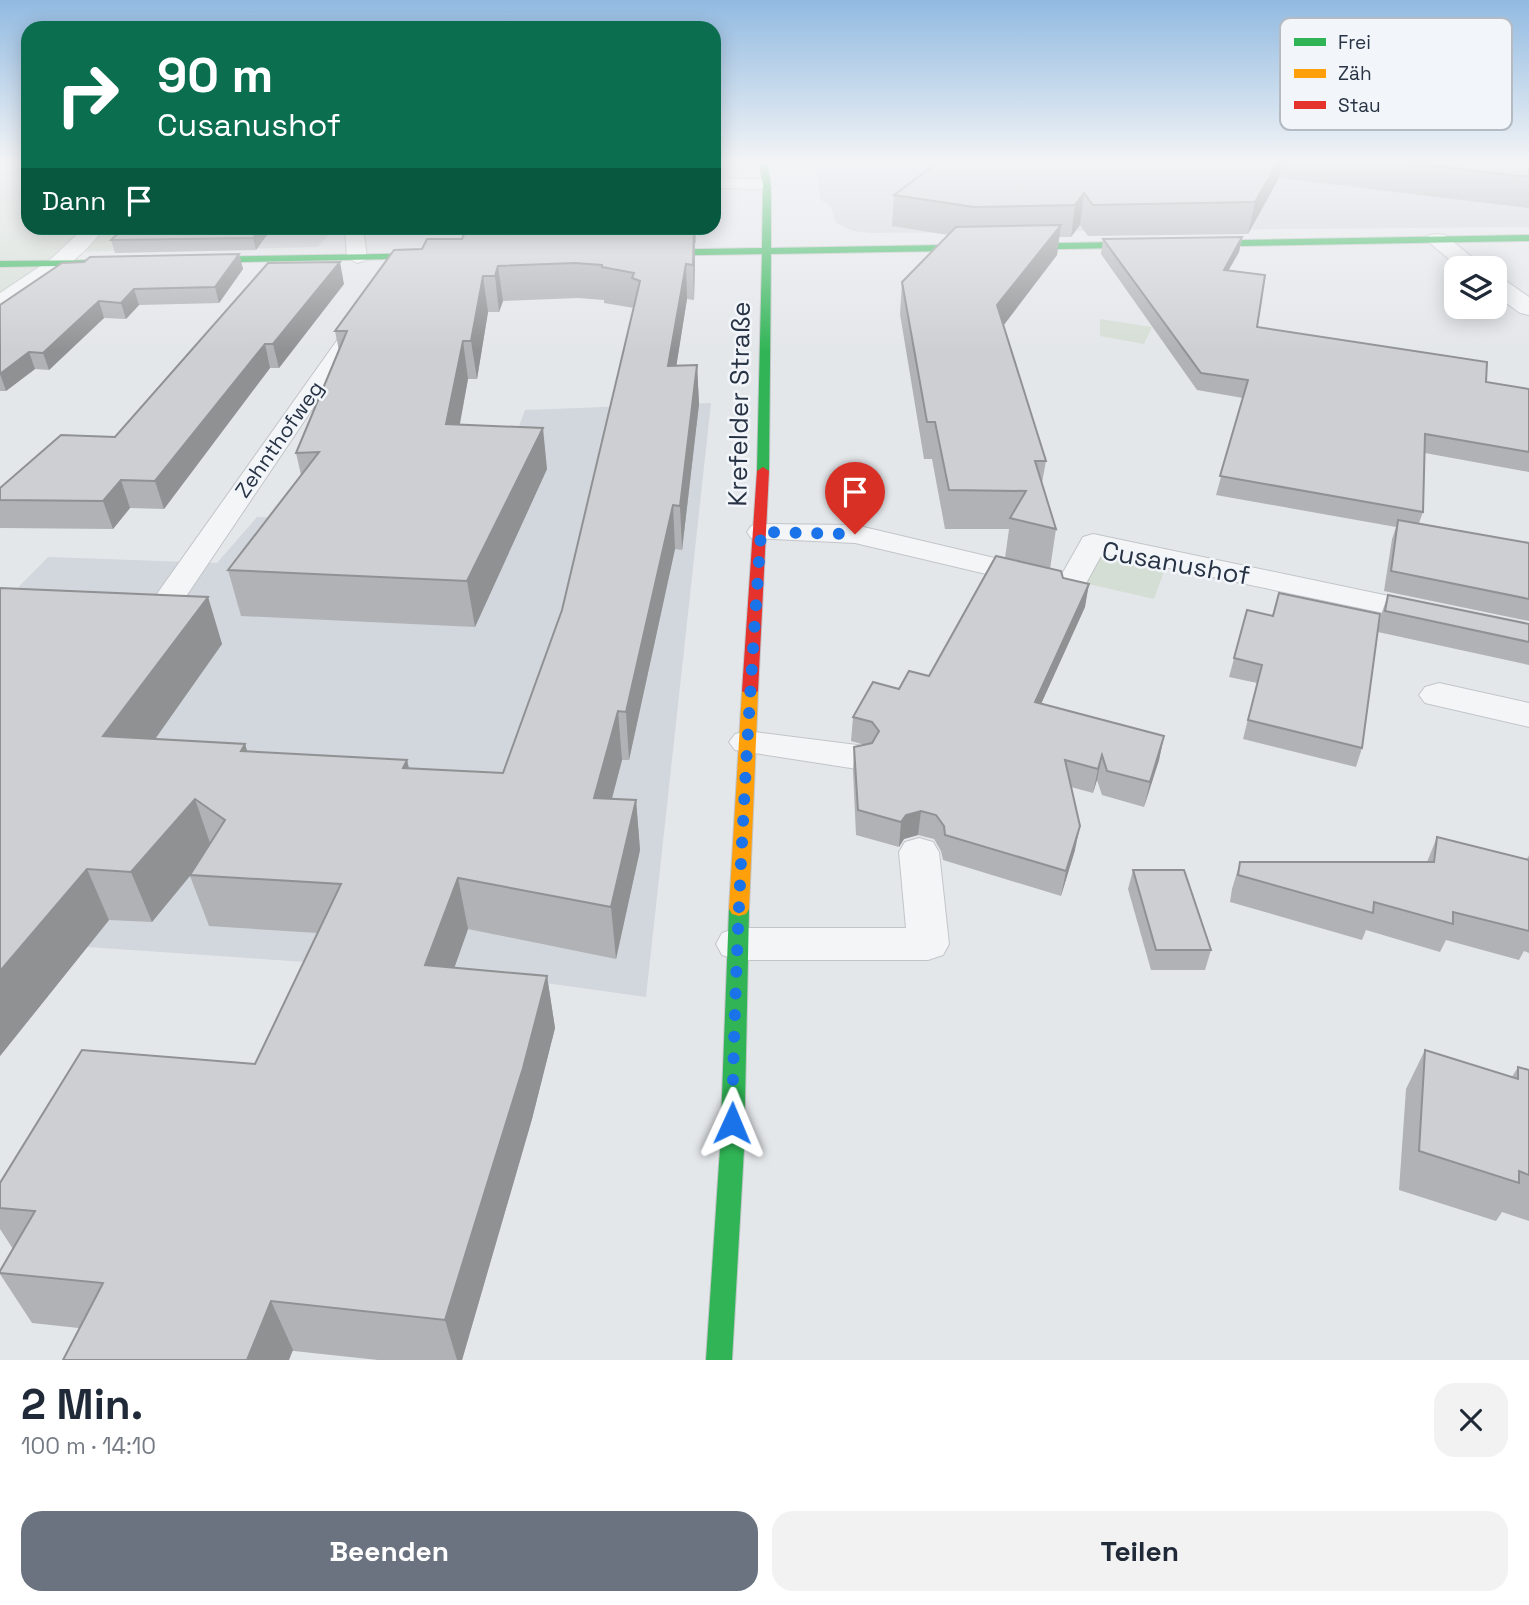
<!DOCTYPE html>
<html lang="de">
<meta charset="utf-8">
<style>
:root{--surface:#fff;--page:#f2f2f3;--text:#1f2937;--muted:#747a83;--accent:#6a737f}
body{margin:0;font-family:"Space Grotesk",sans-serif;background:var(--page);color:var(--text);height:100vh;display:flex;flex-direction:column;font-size:26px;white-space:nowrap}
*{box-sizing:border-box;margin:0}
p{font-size:23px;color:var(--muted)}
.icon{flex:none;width:38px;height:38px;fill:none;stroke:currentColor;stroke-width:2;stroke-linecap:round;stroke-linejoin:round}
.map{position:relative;height:1360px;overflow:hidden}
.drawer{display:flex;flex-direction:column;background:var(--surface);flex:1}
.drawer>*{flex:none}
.guide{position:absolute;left:21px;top:21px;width:700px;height:214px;border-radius:21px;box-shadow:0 4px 18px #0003;background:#0b6e4f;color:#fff;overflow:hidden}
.controls{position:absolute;left:1444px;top:256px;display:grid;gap:14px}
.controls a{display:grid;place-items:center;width:63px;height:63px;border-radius:14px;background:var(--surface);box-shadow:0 4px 18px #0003;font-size:35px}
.pin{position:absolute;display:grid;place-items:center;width:60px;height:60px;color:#fff;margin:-72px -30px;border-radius:50% 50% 50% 0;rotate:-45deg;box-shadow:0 0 7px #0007}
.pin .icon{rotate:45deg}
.me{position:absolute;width:77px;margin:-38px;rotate:1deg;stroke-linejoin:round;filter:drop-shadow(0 0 5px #0008)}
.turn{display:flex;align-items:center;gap:24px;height:147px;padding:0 21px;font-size:32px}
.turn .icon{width:91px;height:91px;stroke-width:2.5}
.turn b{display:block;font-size:49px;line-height:60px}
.then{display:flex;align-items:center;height:66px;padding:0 21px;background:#0003;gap:14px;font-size:26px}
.round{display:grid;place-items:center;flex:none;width:74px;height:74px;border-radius:21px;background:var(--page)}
.head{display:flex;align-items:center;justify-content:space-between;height:119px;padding:0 21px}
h1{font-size:42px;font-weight:800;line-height:52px}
.action{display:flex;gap:14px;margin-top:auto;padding:14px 21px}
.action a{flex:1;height:80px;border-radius:21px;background:var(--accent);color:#fff;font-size:28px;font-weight:800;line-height:80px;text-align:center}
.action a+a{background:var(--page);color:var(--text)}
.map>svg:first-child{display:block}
.built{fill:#d2d6dd}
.green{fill:#d5ded5}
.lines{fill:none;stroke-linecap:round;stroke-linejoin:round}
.lane-casing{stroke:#c2c5c8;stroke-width:2}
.street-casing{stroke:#c2c5c8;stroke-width:2}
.fast-casing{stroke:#c2c5c8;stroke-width:2}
.slow-casing{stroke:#c2c5c8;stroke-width:2}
.jam-casing{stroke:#c2c5c8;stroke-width:2}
.lane{fill:#f3f5f6;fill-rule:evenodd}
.street{fill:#f3f5f6;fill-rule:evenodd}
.fast{fill:#30b455;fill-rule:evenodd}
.slow{fill:#ff9f0a;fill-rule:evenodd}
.jam{fill:#e5322d;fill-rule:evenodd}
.wall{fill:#b0b2b5}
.shaded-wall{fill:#909193}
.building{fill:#cdcfd2;stroke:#909193;stroke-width:2}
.route{stroke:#1a73e8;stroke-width:12;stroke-dasharray:0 21.6}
.labels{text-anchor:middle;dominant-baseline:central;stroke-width:5;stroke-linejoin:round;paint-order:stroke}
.far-street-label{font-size:21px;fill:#283445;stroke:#f2f5f9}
.street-label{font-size:26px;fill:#283445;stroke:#f2f5f9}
.key{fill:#f2f5f9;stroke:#b5bbc3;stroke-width:2}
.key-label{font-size:19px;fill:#283445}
</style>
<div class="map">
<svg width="1529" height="1360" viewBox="0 0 1529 1360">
<rect width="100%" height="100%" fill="#e4e7ea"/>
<g class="built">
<path d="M 817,162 L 1529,162 L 1529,227 L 870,233 L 853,231 L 836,223 L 831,207 L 820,200 Z"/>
<path d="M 137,228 L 334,228 L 318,247 L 115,252 Z"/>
<path d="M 711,403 L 646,997 L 482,974 L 0,941 L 0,606 L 48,557 L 217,563 L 257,517 L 368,521 L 511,448 L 525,410 Z"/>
</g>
<g class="green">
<path d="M 0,162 L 28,162 L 28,228 L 101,228 L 99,233 L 132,230 L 113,251 L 74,252 L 48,289 L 0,292 Z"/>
<path d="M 1100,319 L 1152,327 L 1144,344 L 1100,336 Z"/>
<path d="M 1099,548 L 1167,563 L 1154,599 L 1084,583 Z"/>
</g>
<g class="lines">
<defs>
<g id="lane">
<path d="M 714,178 L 767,179 L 775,184 L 767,189 L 714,188 Z"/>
<path d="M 84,228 L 102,228 C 91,255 32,290 7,306 L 0,308 L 0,293 L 51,259 Z"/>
<path d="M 345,228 L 363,228 L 367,257 L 364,261 L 357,263 L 347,257 Z"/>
<path d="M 362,313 L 369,315 L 373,319 L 164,629 L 153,631 L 142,629 L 137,622 L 142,615 L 355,315 Z"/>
<path d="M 761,524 L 855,525 L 1062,574 L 1083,537 L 1093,534 L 1427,604 L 1438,606 L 1443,613 L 1438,620 L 1427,622 L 1102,554 L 1082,591 L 1071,594 L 855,543 L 751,538 L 747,532 L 751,526 Z"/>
<path d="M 747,731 L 857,745 L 870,749 L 875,757 L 870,765 L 857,769 L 735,750 L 729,742 L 735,734 Z"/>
<path d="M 919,838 L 933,842 L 939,852 L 949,944 L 943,955 L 928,960 L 737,960 L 722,955 L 716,944 L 722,933 L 737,928 L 906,928 L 899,852 L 905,842 Z"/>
</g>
<g id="street">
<path d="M 1437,234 L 1445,235 L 1485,268 L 1460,268 L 1426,240 L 1429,235 Z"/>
<path d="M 1494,276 L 1502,278 L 1529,297 L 1529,315 L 1520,313 L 1494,294 Z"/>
<path d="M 1439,683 L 1529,703 L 1529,727 L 1425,703 L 1419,695 L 1425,687 Z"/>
</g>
<g id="fast">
<path d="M 759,162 L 767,162 L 771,184 L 771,248 L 1529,235 L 1529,241 L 771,254 L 769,471 L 763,475 L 757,471 L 762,254 L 642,256 L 638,253 L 642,250 L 762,248 L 763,184 Z"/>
<path d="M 442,253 L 447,256 L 445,258 L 188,263 L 183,260 L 188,257 Z"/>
<path d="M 116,260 L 116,264 L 113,265 L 0,267 L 0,261 Z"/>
<path d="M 739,902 L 746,904 L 749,909 L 744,1149 L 732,1360 L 706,1360 L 720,1149 L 729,909 L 732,904 Z"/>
</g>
<path id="slow" d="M 750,686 L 758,691 L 749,909 L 746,914 L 739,916 L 732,914 L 729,909 L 742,691 Z"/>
<path id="jam" d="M 763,467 L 769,471 L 758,691 L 750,696 L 742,691 L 757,471 Z"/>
</defs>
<use href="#lane" class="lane-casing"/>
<use href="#street" class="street-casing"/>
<use href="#fast" class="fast-casing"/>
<use href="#slow" class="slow-casing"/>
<use href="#jam" class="jam-casing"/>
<use href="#lane" class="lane"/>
<use href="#street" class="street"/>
<use href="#fast" class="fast"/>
<use href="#slow" class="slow"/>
<use href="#jam" class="jam"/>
</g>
<g class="wall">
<path d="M 938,162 L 1529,162 L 1529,208 L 1279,178 L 1248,234 L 1088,236 L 1080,225 L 1071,237 L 1059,237 L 1057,255 L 1003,325 L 1046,461 L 1042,483 L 1056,529 L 1050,569 L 1005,558 L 1009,529 L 945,529 L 932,459 L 924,459 L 900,314 L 902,282 L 948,235 L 892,226 L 894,195 Z"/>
<path d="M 272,228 L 256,250 L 115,253 L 111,240 Z"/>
<path d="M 474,228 L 696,228 L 696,243 L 695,243 L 694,300 L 687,299 L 676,366 L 697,365 L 699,404 L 682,550 L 675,549 L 629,760 L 622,760 L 612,798 L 636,800 L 640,850 L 616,959 L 468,929 L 454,968 L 547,976 L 555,1028 L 532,1119 L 462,1360 L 378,1360 L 32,1323 L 0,1274 L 0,1271 L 13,1249 L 0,1229 L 0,1183 L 255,1064 L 318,933 L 209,926 L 190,876 L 152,922 L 109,920 L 0,1056 L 208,597 L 222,644 L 155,739 L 245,744 L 247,752 L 407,760 L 409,768 L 503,773 L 562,610 L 634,308 L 604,303 L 604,300 L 578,298 L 503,301 L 499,312 L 488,312 L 477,379 L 468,379 L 460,424 L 547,469 L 475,627 L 241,616 L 228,570 L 301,475 L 296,453 L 339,351 L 335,331 L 422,249 L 462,239 L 475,232 Z"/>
<path d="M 1242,237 L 1239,252 L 1228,271 L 1257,327 L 1486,382 L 1529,389 L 1529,472 L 1425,453 L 1423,512 L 1419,523 L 1529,543 L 1529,621 L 1384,591 L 1392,539 L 1396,527 L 1216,495 L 1243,398 L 1197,390 L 1101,254 L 1103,239 Z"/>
<path d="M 239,254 L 243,269 L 219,303 L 139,305 L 126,319 L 104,318 L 49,370 L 35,369 L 6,391 L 0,391 L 0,305 L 84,262 Z"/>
<path d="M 344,284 L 279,368 L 270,368 L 164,509 L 130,508 L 113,529 L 0,528 L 0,488 L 115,437 Z"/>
<path d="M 1063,578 L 1085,607 L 1041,704 L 1164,736 L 1159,760 L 1144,807 L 1102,795 L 1097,780 L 1093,793 L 1071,787 L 1075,850 L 1061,896 L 943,860 L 941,851 L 934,839 L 918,835 L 904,839 L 899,847 L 856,835 L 853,771 L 854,747 L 865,745 L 851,741 L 853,717 L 929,676 Z"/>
<path d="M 1279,593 L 1362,748 L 1356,767 L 1243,739 L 1257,683 L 1229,677 L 1247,610 L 1272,616 Z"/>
<path d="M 1388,595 L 1529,624 L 1529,665 L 1378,632 L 1381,615 Z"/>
<path d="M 1437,837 L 1527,859 L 1529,855 L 1529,953 L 1524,951 L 1519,960 L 1446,940 L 1440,952 L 1366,930 L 1362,940 L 1230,902 L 1232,889 L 1240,862 L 1427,862 Z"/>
<path d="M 1133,870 L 1211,950 L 1205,970 L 1151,970 L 1128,889 Z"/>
<path d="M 1425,1050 L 1512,1077 L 1518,1067 L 1529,1070 L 1529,1221 L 1502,1212 L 1496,1221 L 1399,1190 L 1406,1089 Z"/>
</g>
<g class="shaded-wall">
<path d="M 1278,162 L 1283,162 L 1279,178 L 1248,234 L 1255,202 Z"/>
<path d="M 1084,193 L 1080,225 L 1071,237 L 1075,205 Z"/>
<path d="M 1061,225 L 1057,255 L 994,338 L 997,305 Z"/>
<path d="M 261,228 L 272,228 L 256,250 L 253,238 Z"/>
<path d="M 694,228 L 695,262 L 694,300 L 693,265 Z"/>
<path d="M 1242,237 L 1239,252 L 1220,285 L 1224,270 Z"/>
<path d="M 239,254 L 243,269 L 219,303 L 215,287 Z"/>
<path d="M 340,262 L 344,284 L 279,368 L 273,344 Z"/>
<path d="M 686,264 L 687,299 L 670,406 L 668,366 Z"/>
<path d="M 498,266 L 503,301 L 499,312 L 495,276 Z"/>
<path d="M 483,276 L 488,312 L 477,379 L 471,341 Z"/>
<path d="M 134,289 L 139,305 L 126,319 L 121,303 Z"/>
<path d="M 99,301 L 104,318 L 49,370 L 43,353 Z"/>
<path d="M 463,341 L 468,379 L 452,465 L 446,424 Z"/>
<path d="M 265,344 L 270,368 L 164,509 L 155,481 Z"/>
<path d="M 29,352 L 35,369 L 6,391 L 0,374 Z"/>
<path d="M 697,365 L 699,404 L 682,550 L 680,506 Z"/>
<path d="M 543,428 L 547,469 L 475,627 L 467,581 Z"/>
<path d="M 121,480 L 130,508 L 113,529 L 103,501 Z"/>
<path d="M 673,505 L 675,549 L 629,760 L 626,712 Z"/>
<path d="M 1089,584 L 1085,607 L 1031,726 L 1035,702 Z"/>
<path d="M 208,597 L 222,644 L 122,786 L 103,736 Z"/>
<path d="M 618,711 L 622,760 L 599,848 L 594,798 Z"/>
<path d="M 1164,736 L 1159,760 L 1144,807 L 1150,782 Z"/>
<path d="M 245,744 L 260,793 L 241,751 Z"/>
<path d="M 1102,755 L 1097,780 L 1093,793 L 1098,769 Z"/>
<path d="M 407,760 L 418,810 L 403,768 Z"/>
<path d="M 195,799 L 212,849 L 152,922 L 131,872 Z"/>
<path d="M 636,800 L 640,850 L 616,959 L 611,907 Z"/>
<path d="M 921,811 L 918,835 L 904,839 L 899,847 L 901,822 L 906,815 Z"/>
<path d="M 1080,826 L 1075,850 L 1061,896 L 1066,871 Z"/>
<path d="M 87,869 L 109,920 L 0,1056 L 0,971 Z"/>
<path d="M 458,878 L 468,929 L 437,1017 L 425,965 Z"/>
<path d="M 547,976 L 555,1028 L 532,1119 L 462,1360 L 457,1360 L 445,1320 Z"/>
<path d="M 271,1301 L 293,1350 L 289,1360 L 247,1360 Z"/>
</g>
<g class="building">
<path d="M 938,162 L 1278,162 L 1255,202 L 1093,205 L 1084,193 L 1075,205 L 974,207 L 894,195 Z"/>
<path d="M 1400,162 L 1529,162 L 1529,177 Z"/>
<path d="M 1061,225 L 997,305 L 1046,461 L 1035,461 L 1056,529 L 1010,518 L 1026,491 L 949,490 L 935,422 L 927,422 L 902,282 L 956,227 Z"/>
<path d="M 124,228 L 261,228 L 253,238 L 111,240 Z"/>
<path d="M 694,228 L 693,265 L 686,264 L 668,366 L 697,365 L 680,506 L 673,505 L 626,712 L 618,711 L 594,798 L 636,800 L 611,907 L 458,878 L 425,965 L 547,976 L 523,1068 L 445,1320 L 271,1301 L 247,1360 L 63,1360 L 103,1283 L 0,1273 L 0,1271 L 35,1211 L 0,1208 L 0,1183 L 82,1050 L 255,1064 L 341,884 L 190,875 L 225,820 L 195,799 L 131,872 L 87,869 L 0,971 L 0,588 L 208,597 L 103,736 L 245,744 L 241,751 L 407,760 L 403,768 L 503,773 L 562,610 L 640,281 L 632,278 L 634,273 L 602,267 L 602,265 L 575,263 L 498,266 L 495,276 L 483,276 L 471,341 L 463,341 L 446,424 L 543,428 L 467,581 L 228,570 L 319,452 L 296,453 L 347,331 L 335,331 L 394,250 L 422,249 L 427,239 L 462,239 L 465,232 Z"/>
<path d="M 1242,237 L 1224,270 L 1265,275 L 1257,327 L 1487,362 L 1486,382 L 1529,389 L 1529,452 L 1425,434 L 1423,512 L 1220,476 L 1248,380 L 1201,373 L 1103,239 Z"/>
<path d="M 239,254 L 215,287 L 134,289 L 121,303 L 99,301 L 43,353 L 29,352 L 0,374 L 0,305 L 62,263 L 84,262 L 90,257 Z"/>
<path d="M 340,262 L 273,344 L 265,344 L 155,481 L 121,480 L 103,501 L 0,500 L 0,488 L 61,435 L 115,437 L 268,263 Z"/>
<path d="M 1398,520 L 1529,543 L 1529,599 L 1391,571 Z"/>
<path d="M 996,556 L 1061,571 L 1063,578 L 1089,584 L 1035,702 L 1164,736 L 1150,782 L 1107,771 L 1102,755 L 1098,769 L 1065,760 L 1080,826 L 1066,871 L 945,835 L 944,826 L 936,815 L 921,811 L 906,815 L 901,822 L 858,810 L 854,747 L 872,743 L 879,731 L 872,722 L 853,717 L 873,682 L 899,689 L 909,671 L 929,676 Z"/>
<path d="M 1279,593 L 1380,614 L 1362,748 L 1248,720 L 1262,665 L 1234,658 L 1247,610 L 1273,616 Z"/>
<path d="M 1388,595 L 1529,624 L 1529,642 L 1385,611 Z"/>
<path d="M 1437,837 L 1529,860 L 1529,931 L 1453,912 L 1453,924 L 1374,902 L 1373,913 L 1238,875 L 1240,862 L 1434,862 Z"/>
<path d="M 1133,870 L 1184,870 L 1211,950 L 1156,950 Z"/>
<path d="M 1425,1050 L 1518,1079 L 1518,1067 L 1529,1070 L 1529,1175 L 1519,1171 L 1519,1183 L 1419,1151 Z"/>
</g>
<linearGradient id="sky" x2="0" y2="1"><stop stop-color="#91bae1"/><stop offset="0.46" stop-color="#f3f4f6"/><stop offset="1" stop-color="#f3f4f6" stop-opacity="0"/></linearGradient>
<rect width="1529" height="352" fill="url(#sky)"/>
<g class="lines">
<path class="route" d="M 732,1123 C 736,926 747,729 761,532 L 855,534"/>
</g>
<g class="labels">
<g class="far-street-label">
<text transform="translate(279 439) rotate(-55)">Zehnthofweg</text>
</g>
<g class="street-label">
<text transform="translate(739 404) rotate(-89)">Krefelder Straße</text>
<text transform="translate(1176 563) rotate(10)">Cusanushof</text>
</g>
</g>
<rect x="1280" y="18" width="232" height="112" rx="10" class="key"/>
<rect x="1294" y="38" width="32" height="8" fill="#30b455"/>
<rect x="1294" y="69" width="32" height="9" fill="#ff9f0a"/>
<rect x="1294" y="101" width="32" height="8" fill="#e5322d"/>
<g class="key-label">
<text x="1338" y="49">Frei</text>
<text x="1338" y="80">Zäh</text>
<text x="1338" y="112">Stau</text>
</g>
</svg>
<div class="controls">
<a><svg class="icon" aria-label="layers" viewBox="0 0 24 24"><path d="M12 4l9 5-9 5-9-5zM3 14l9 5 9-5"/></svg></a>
</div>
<div class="pin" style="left:855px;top:534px;background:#d93025"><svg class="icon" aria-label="arrive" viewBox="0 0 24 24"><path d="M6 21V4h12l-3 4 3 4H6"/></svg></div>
<svg class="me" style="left:732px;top:1123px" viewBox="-20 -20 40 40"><path d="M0-17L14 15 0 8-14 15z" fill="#1a73e8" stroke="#fff" stroke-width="4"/></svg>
<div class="guide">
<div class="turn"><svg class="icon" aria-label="right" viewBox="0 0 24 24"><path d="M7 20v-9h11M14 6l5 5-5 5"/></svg><div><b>90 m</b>Cusanushof</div></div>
<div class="then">Dann<svg class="icon" aria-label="arrive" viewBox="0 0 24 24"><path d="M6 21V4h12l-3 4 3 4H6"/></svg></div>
</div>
</div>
<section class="drawer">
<div class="head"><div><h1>2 Min.</h1><p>100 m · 14:10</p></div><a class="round"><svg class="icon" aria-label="close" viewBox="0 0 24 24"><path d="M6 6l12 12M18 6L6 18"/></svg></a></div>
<div class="action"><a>Beenden</a><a>Teilen</a></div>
</section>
